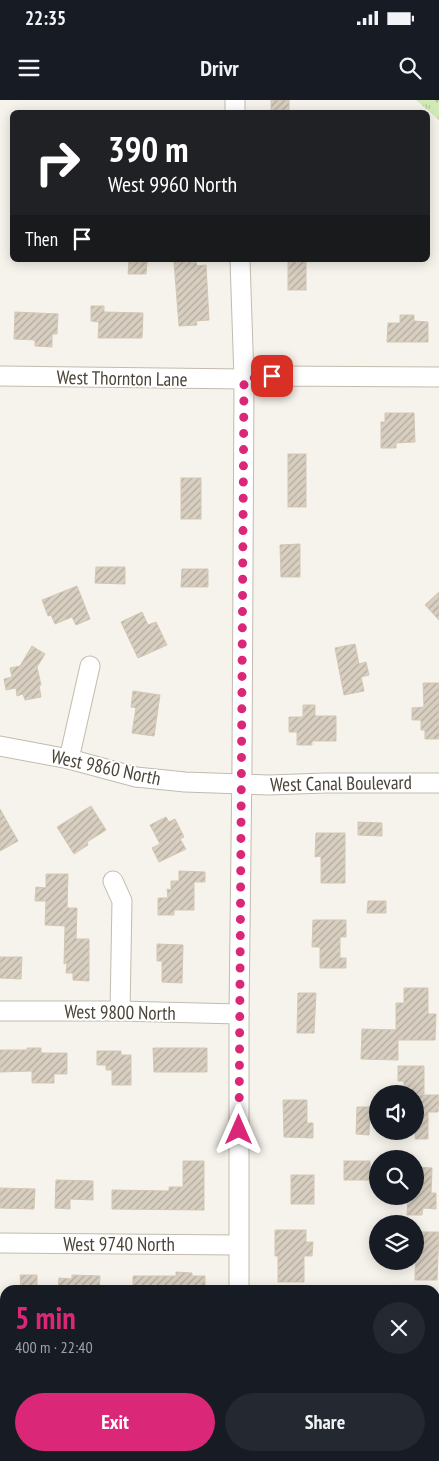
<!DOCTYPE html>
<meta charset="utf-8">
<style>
:root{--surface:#171b24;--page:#242831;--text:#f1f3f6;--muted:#9ea1a6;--accent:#db2777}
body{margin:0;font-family:"PT Sans Narrow",sans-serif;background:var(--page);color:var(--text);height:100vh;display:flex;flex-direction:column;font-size:19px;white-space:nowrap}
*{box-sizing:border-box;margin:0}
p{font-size:16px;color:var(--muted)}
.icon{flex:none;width:28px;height:28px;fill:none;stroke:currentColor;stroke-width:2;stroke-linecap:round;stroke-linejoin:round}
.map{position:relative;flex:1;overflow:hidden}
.side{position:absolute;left:0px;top:1185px;width:440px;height:176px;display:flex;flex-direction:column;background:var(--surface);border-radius:15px 15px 0 0;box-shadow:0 2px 12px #0003}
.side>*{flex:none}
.banner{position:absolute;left:10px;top:10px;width:420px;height:152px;border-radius:8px;box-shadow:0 2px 12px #0003;background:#202124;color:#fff;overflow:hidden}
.buttons{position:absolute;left:369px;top:985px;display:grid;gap:10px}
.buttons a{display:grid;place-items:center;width:55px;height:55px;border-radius:50%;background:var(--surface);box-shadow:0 2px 12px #0003;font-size:25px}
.pin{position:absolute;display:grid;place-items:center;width:42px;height:42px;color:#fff;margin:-21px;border-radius:10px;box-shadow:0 2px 8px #0006}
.me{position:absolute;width:55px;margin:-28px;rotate:0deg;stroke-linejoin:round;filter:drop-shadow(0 0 4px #0008)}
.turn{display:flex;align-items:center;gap:18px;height:105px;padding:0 15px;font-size:22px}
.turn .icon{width:65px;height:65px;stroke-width:2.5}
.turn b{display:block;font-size:35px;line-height:42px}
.then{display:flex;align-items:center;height:48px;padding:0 15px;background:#0003;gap:10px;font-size:19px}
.round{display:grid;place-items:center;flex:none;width:52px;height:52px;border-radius:26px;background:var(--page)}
.headline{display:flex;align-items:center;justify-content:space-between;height:85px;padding:0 15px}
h1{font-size:30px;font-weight:700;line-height:38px;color:var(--accent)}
.button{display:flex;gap:10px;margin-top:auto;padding:10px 15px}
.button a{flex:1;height:58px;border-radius:30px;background:var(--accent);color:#fff;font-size:20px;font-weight:700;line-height:58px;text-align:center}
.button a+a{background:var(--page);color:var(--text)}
.status{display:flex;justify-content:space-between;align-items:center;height:35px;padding:0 25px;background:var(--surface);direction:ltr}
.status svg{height:14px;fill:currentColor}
header{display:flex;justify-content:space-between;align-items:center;height:65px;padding:0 15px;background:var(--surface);font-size:22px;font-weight:700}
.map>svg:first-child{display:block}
.grass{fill:url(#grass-tufts)}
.building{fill:url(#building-hatch);stroke:#d3c7b4}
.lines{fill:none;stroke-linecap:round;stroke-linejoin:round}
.minor-casing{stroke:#c2bbae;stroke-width:21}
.path{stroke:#c4b79f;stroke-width:2.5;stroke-dasharray:2.5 2.5;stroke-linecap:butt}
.minor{stroke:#fff;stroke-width:19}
.route{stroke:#db2777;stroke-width:9;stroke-dasharray:0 16.2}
.labels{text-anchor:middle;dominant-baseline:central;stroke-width:4;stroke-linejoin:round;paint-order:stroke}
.street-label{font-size:19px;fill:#4b4439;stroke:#fff}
</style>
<div class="status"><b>22:35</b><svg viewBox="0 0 49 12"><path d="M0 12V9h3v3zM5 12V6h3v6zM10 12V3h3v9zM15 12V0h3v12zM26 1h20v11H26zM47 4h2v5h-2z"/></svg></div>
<header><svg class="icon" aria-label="menu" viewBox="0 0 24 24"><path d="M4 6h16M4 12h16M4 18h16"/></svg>Drivr<svg class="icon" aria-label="search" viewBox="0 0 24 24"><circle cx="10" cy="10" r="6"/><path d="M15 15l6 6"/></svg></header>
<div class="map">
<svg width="439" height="1361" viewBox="0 0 439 1361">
<defs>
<pattern id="grass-tufts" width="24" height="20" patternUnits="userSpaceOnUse" patternTransform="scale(1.25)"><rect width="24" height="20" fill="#d2eab5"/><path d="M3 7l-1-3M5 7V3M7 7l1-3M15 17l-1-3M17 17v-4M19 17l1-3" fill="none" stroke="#b6ca9c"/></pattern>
<pattern id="building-hatch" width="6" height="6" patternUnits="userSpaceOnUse" patternTransform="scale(1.25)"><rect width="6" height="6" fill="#d8cfc1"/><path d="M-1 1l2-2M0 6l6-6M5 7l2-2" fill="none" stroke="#b1aa9e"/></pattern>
</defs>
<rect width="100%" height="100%" fill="#f6f3ec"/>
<path class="grass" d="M 416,0 L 439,0 L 439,20 Z"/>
<g class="building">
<rect x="271" y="0" width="18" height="12"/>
<rect x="288" y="160" width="18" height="30"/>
<path d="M 196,161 L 197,166 L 206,165 L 209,220 L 196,221 L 197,225 L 179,226 L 174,162 Z"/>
<path d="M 129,162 L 147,162 L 146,174 L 128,174 Z"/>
<path d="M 91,206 L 104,206 L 104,212 L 143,213 L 142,238 L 98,238 L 99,222 L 91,221 Z"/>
<path d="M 15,212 L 58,214 L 57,234 L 52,234 L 52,247 L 35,246 L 35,240 L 14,239 Z"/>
<path d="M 400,215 L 414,215 L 414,221 L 428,222 L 428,242 L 387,242 L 388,223 L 400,223 Z"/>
<path d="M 385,313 L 414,313 L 415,342 L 396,343 L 396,348 L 381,348 L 381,322 L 385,322 Z"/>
<rect x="288" y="354" width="18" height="53"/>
<rect x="181" y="378" width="20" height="41"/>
<path d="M 300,444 L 300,477 L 281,477 L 280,445 Z"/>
<path d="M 96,467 L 125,467 L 125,484 L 95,483 Z"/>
<path d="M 182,469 L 208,469 L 208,487 L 181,487 Z"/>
<path d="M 77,486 L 90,519 L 76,525 L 72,517 L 55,524 L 51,515 L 48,516 L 42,500 Z"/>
<path d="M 439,492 L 439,520 L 425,505 Z"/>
<path d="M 142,512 L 148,525 L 156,522 L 167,545 L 138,558 L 121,522 Z"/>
<path d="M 355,544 L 359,564 L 366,562 L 369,575 L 361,577 L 364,591 L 344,595 L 335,548 Z"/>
<path d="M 32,546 L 45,554 L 37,567 L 41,585 L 39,585 L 41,597 L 25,600 L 23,594 L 17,596 L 16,588 L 6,590 L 4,579 L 12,577 L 10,568 L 20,566 Z"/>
<path d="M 423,583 L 439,583 L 439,639 L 425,639 L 425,630 L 421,630 L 421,620 L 412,620 L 412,608 L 424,607 Z"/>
<path d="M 133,591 L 160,595 L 154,636 L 132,633 L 136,608 L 131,607 Z"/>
<path d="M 303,605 L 315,605 L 315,616 L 336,616 L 336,641 L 312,641 L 312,645 L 297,645 L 297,632 L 289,632 L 289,617 L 303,617 Z"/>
<path d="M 91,706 L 106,730 L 87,742 L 88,745 L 74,754 L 57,727 Z"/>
<path d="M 0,709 L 18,741 L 0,751 Z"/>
<path d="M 166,717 L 169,722 L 175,719 L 184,737 L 180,739 L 186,749 L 159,762 L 152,748 L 160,744 L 150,725 Z"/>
<path d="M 358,722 L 382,723 L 382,736 L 358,735 Z"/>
<path d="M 316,733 L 345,733 L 345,783 L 321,783 L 321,756 L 315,757 Z"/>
<path d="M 179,771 L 205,772 L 205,782 L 194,782 L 194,810 L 174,810 L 174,815 L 158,815 L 158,798 L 168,798 L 167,789 L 171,790 L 171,781 L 179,781 Z"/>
<path d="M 46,774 L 68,774 L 67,808 L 77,808 L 76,839 L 89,839 L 89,881 L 73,880 L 73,873 L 66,873 L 67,863 L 64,864 L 65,826 L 45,825 L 46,801 L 35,801 L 36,787 L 46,788 Z"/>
<path d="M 368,801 L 386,801 L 386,813 L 367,813 Z"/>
<path d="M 313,820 L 346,820 L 346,837 L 340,837 L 340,858 L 346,858 L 346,868 L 320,868 L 320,847 L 312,847 Z"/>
<path d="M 157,844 L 183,845 L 182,883 L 162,882 L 162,861 L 157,861 Z"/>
<path d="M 0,857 L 22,857 L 21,879 L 0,878 Z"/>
<path d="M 404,888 L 428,888 L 428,914 L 436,914 L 435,940 L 398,940 L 398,960 L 361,959 L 362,929 L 396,930 L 396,903 L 404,903 Z"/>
<path d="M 298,893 L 316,893 L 314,933 L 297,933 Z"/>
<path d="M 27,948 L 41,948 L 41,953 L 67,953 L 67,974 L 54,974 L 54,983 L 32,983 L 32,971 L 0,972 L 0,950 L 27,950 Z"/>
<path d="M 153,948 L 207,948 L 207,972 L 154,972 Z"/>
<path d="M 97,951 L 121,951 L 121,955 L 131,955 L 131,985 L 112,985 L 112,970 L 106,970 L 106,965 L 97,965 Z"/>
<path d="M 398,966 L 424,966 L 424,994 L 404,994 L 404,981 L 398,981 Z"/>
<path d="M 415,995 L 439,995 L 438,1012 L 428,1012 L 428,1039 L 415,1039 Z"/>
<path d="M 283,1000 L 307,1000 L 307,1023 L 313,1023 L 313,1038 L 284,1037 Z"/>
<path d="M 357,1007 L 370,1007 L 369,1035 L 356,1034 Z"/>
<path d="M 183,1061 L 204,1061 L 204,1110 L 112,1109 L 112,1090 L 169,1091 L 169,1087 L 183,1087 Z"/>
<rect x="344" y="1061" width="26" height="19"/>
<path d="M 415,1067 L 432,1068 L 431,1093 L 436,1093 L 436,1109 L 423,1108 L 422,1115 L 407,1115 L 408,1096 L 415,1096 Z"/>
<rect x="291" y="1075" width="23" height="29"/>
<path d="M 56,1080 L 93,1081 L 93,1100 L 70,1099 L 70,1109 L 55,1108 Z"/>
<path d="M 0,1088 L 35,1089 L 34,1109 L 0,1108 Z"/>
<path d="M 275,1130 L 306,1130 L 306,1142 L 313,1142 L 312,1156 L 304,1156 L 304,1182 L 278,1182 L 278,1156 L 275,1156 Z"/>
<path d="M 416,1132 L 439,1132 L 437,1180 L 415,1180 Z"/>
<path d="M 176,1172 L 192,1173 L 192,1176 L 205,1176 L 205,1190 L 133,1190 L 133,1176 L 176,1176 Z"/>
<path d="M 20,1175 L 37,1175 L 37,1190 L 21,1190 Z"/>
<path d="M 72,1175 L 100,1176 L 99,1190 L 58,1190 L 59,1178 L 72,1179 Z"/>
</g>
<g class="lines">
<defs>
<g id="minor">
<path d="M 235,0 L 235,12"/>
<path d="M 0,276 L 244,279 L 272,276 L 439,277"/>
<path d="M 0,646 L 69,659 L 136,677 L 185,682 L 269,685 L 325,683 L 439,683"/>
<path d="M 69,659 L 90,566"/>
<path d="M 113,781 L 122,801 L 120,911"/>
<path d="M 0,911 L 120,911 L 239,914"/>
<path d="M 0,1143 L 238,1145"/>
<path d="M 239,1190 L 239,914 L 242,663 L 244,279 L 240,160"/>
<path d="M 435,1284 L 439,1284"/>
<path d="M 221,1361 L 223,1356"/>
</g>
</defs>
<use href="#minor" class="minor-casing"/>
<path class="path" d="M 436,0 L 439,3"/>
<use href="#minor" class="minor"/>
</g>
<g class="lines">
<path class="route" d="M 239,1030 L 244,279 L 272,276"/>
</g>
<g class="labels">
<g class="street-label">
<text transform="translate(122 278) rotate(1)">West Thornton Lane</text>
<text transform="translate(106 667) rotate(12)">West 9860 North</text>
<text transform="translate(341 683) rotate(-1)">West Canal Boulevard</text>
<text transform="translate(120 912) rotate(1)">West 9800 North</text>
<text x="119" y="1144">West 9740 North</text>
</g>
</g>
</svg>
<div class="buttons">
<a><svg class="icon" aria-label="sound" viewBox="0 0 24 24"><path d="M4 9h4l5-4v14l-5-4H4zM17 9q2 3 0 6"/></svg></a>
<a><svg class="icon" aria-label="search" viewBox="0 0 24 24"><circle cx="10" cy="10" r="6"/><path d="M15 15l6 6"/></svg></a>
<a><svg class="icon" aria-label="layers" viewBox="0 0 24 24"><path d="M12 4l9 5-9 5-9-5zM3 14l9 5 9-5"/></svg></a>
</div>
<div class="pin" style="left:272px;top:276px;background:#d93025"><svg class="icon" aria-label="arrive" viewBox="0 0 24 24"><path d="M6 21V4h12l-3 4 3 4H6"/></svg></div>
<svg class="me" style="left:239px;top:1030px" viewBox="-20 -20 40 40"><path d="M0-17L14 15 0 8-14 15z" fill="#db2777" stroke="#fff" stroke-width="4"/></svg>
<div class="banner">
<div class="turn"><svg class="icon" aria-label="right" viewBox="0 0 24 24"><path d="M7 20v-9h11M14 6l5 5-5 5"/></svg><div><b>390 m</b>West 9960 North</div></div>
<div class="then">Then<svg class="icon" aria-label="arrive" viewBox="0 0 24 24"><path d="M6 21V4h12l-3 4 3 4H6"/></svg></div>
</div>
<section class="side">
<div class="headline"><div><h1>5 min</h1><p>400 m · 22:40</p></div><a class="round"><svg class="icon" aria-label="close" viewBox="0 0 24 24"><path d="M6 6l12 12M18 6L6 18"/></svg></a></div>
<div class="button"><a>Exit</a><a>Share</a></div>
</section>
</div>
